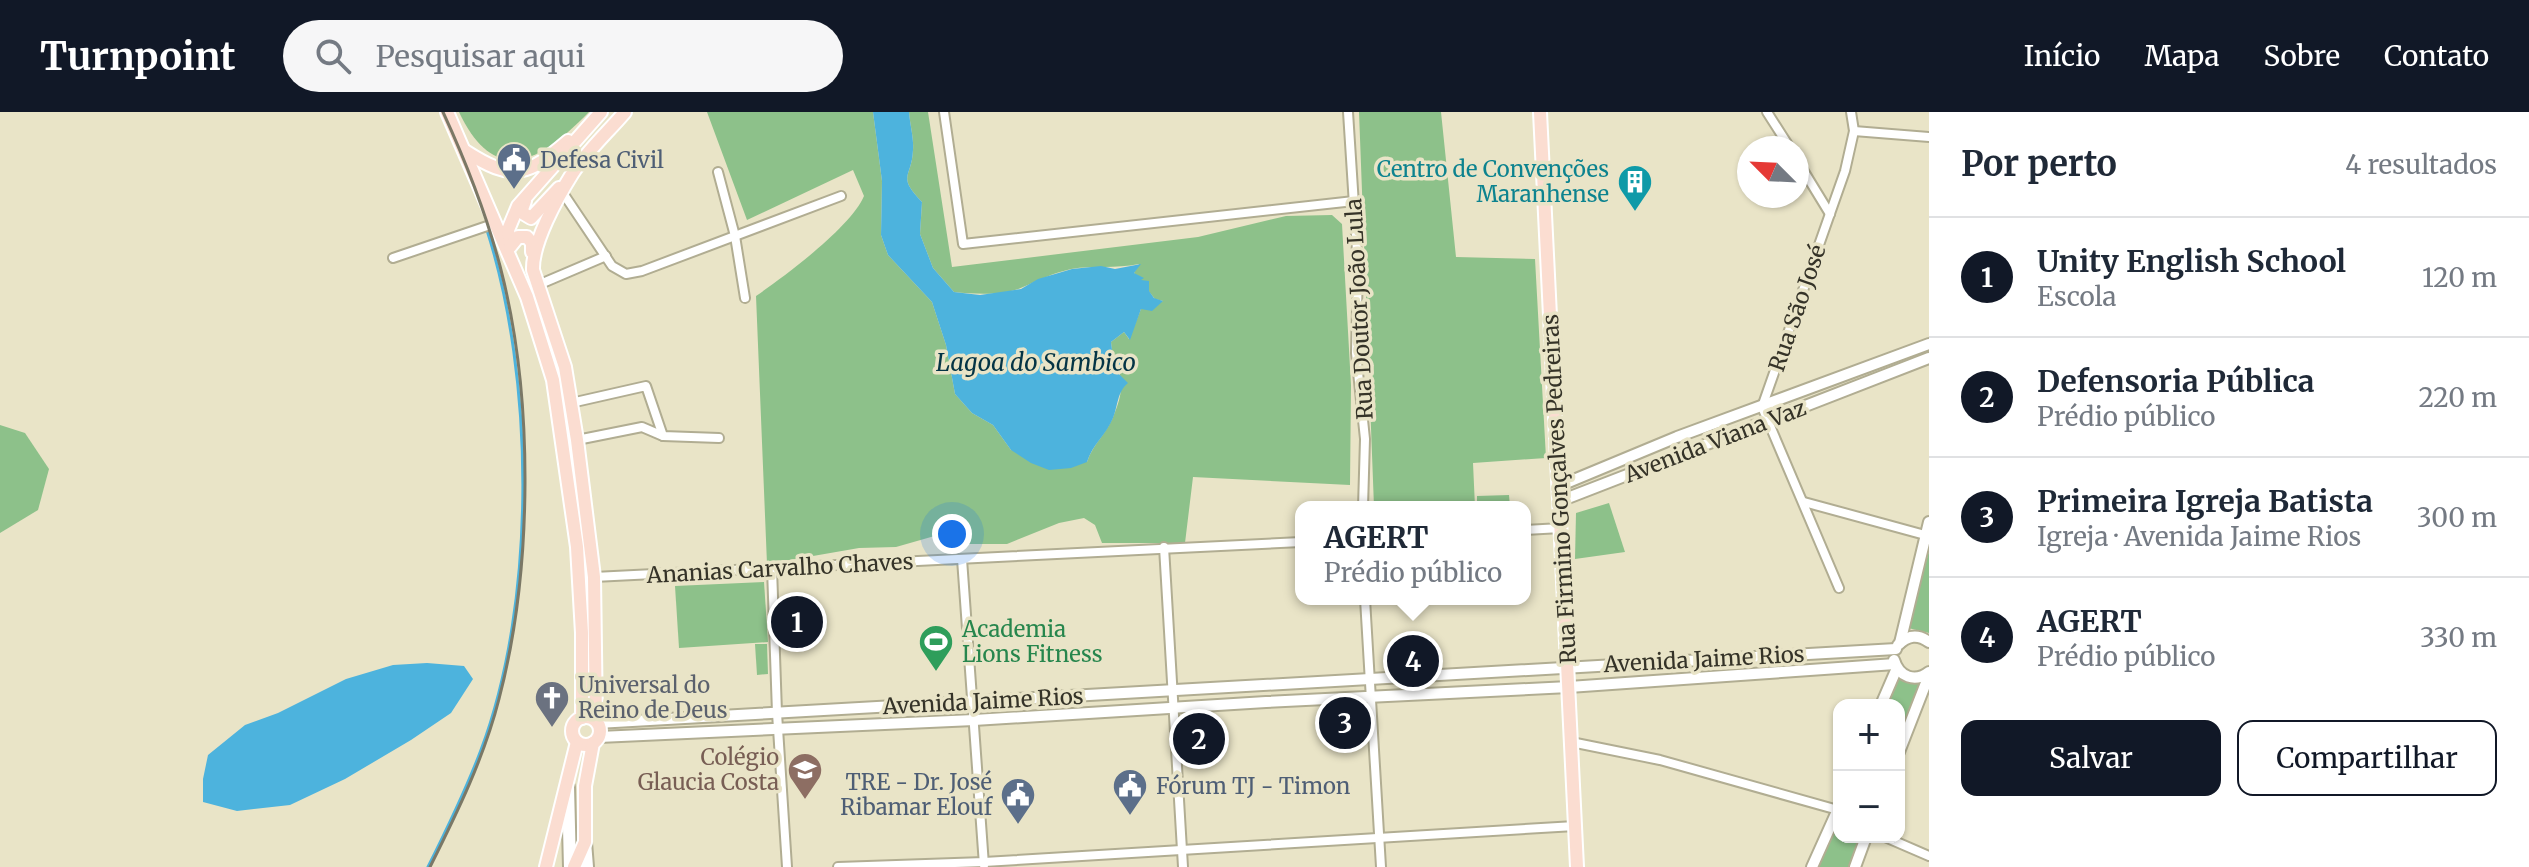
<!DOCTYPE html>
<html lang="pt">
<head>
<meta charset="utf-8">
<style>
	:root { --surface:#fff; --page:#f6f6f7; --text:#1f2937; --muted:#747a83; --line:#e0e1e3; --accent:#111827 }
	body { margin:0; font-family:Merriweather,serif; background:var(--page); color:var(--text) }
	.controls { position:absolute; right:24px; bottom:24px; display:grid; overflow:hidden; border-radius:16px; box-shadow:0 2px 6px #0004 }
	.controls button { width:72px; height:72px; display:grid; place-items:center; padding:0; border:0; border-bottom:2px solid var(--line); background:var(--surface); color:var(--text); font:40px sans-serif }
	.compass { position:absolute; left:1737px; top:24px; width:72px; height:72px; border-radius:50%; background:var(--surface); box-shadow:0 2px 6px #0004; rotate:294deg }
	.you { position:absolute; left:952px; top:422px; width:28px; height:28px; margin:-20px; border:6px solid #fff; border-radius:50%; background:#1a73e8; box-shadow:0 0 0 12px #1a73e833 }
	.badge { display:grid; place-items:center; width:52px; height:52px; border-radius:50%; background:var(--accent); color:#fff; font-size:26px; font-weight:700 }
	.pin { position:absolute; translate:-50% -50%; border:4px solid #fff; box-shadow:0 2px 8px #0006 }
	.popup { position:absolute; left:1295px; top:389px; width:236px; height:104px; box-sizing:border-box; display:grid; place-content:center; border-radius:16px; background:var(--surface); filter:drop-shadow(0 2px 6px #0005); font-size:26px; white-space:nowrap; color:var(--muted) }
	.popup b { font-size:30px; color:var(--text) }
	.popup::after { content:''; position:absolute; left:50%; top:100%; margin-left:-16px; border:16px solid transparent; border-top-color:var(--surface) }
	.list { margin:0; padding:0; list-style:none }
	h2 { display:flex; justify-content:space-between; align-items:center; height:104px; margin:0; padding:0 32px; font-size:34px }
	h2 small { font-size:26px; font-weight:400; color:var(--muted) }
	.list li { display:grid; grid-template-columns:52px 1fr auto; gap:24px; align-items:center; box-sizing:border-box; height:120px; padding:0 32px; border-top:2px solid var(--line) }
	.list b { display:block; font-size:30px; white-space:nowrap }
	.list p { margin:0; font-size:26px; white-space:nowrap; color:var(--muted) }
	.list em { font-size:26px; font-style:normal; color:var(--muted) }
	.actions { display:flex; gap:16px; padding:24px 32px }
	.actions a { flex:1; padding:18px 0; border:2px solid var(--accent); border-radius:16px; text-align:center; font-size:28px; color:var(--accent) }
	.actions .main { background:var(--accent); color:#fff }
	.icon { flex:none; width:44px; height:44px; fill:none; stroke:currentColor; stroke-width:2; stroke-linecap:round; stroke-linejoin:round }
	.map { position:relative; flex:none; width:1929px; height:755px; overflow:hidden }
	header { display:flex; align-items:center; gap:48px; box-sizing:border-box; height:112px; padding:0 40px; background:var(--accent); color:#fff }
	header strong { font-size:38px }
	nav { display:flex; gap:44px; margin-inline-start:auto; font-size:28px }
	.search { width:560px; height:72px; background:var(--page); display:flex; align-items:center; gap:20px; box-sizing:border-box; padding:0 28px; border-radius:44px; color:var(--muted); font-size:30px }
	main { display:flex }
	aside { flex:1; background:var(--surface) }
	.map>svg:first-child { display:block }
	.green { fill:#8dc18a }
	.water { fill:#4db3dd }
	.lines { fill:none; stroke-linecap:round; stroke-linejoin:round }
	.stream { stroke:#4db3dd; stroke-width:3 }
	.minor-casing { stroke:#b1ad92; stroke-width:12 }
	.tertiary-casing { stroke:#b1ad92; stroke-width:14 }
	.secondary-casing { stroke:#b1ad92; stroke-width:16 }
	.primary-casing { stroke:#fff; stroke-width:16 }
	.minor { stroke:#fff; stroke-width:8 }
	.tertiary { stroke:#fff; stroke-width:10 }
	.secondary { stroke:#fff; stroke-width:12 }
	.primary { stroke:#fbddd1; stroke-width:12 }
	.rail { stroke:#7b7866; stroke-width:3 }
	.labels { text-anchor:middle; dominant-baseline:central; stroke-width:7; stroke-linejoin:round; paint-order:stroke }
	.service-label { font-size:22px; fill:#4e5e75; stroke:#e9e4c7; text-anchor:start }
	.culture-label { font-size:22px; fill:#0d838f; stroke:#e9e4c7; text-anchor:end }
	.street-label { font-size:22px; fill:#353328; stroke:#e9e4c7 }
	.leisure-label { font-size:22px; fill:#27864d; stroke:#e9e4c7; text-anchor:start }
	.worship-label { font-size:22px; fill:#5b616d; stroke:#e9e4c7; text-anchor:start }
	.education-label { font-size:22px; fill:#785e54; stroke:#e9e4c7; text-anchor:end }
	.water-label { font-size:24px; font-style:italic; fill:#043445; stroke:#e9e4c7 }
</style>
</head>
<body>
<header>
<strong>Turnpoint</strong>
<div class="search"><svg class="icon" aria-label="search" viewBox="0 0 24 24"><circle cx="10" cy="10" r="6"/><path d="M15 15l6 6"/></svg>Pesquisar aqui</div>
<nav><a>Início</a><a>Mapa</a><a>Sobre</a><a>Contato</a></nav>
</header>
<main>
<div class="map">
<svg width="1929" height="755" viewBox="0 0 1929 755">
	<rect width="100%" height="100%" fill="#e9e4c7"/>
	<g class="green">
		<path d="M459 0H589C542 48 496 78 459 0Z"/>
		<path d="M707 0H873L882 69 881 123 888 143 932 190 946 233 955 282 972 301 993 313 1011 338 1087 350C1093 331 1109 320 1115 300 1118 293 1121 283 1121 275 1121 265 1118 261 1122 251L1113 247 1111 230 1124 220 1129 227 1141 197 1163 189 1155 187 1134 161 1139 152C1115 157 1094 153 1071 157 1053 161 1039 168 1023 175 1003 184 976 182 954 180L933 156 920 122 922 90C896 63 912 66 913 38 914 26 910 13 909 0H928L952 155 1198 125 1286 104 1332 103 1342 112 1351 273 1350 373 1193 365 1185 431H1102L1095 413 1084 406 1059 411 1007 432H959L938 423 896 435 859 436 767 452 756 184C785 164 851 115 864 84L853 58 747 108Z"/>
		<polygon points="1359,0 1441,0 1456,145 1535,147 1546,346 1473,351 1475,395 1374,395"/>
		<polygon points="0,313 25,321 49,357 38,398 0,421"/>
		<polygon points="1509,383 1510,395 1477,395 1477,384"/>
		<polygon points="1609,391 1625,440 1575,447 1576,401"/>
		<polygon points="1929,439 1929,521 1908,516"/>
		<polygon points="764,470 768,530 679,536 675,474"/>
		<polygon points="755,532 767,532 768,562 757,563"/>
		<polygon points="1896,562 1920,572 1899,622 1899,593 1886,593"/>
		<polygon points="1839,709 1839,725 1860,725 1849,755 1817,755"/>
	</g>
	<g class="water">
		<path d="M873 0H909C910 13 914 26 913 38 912 66 896 63 922 90L920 122 933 156 954 180 980 183 1021 177 1038 167 1072 157 1101 154 1115 157 1141 152 1134 161 1144 166 1141 168 1149 169V179L1154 186 1163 189 1152 199 1141 197 1130 228 1124 220 1111 230 1113 246 1122 250 1118 261 1128 271C1117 280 1118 294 1113 306 1106 323 1092 333 1087 350L1071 356 1049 358 1031 351 1011 338 993 313 972 301 955 282 946 233 932 190 888 143 881 123 882 69Z"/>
		<polygon points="427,551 464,554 473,567 451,601 411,628 345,667 290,693 237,699 203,690 203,667 208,643 245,613 278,601 346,567 393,553"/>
	</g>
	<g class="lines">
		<path class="stream" d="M428 755C447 717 466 678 481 638 537 489 535 265 486 115"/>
		<defs>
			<g id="minor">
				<polyline points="944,0 963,132 1354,89"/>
				<polyline points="1348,0 1358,155 1356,241 1365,327 1363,395"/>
				<polyline points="1767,0 1790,36"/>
				<polyline points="1854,19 1929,25"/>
				<polyline points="1797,48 1830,102"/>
				<polyline points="718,60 735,124 745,186"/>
				<polyline points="563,81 612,154 626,162 642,159 841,84"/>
				<polyline points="393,146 496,111"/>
				<polyline points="538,173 606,144"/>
				<polyline points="571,291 646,274 663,324"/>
				<polyline points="577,328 642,315 663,324 719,326"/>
				<polyline points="1804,390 1925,423"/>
				<polyline points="1525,418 1561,416"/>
				<polyline points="1164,435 1183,755"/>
				<polyline points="962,447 984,753"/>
				<polyline points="772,456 777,601 787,755"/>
				<polyline points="594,465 1301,430"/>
				<polyline points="1839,476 1762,295 1845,59 1854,19 1851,0"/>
				<polyline points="1365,487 1381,755"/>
				<polyline points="1571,630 1660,648 1838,698"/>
				<polyline points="1885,725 1929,744"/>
				<polyline points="838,755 984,750 1575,714"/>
			</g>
			<g id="tertiary">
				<polyline points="1559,374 1677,325 1929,232"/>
				<polyline points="1560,389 1929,246"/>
				<polyline points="1900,531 1929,410"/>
				<path d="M1898 533C1908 523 1918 522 1929 530"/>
				<path d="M1894 548C1899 565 1915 571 1929 560"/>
				<polyline points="1881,593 1897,556"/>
				<polyline points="597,611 1896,537"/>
				<polyline points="599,625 974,608 1266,590 1569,575 1895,552"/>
				<polyline points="1899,640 1929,563"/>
				<polyline points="1812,755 1839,695"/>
				<polyline points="1855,755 1866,725"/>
			</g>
			<g id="secondary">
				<polyline points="568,675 570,755"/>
				<polyline points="585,730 587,755"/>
			</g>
			<g id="primary">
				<polyline points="447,0 527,185 553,268 577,435 582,521 582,606"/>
				<polyline points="1540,0 1577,755"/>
				<path d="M465 39C513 70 527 64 568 29"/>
				<polyline points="525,89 521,100 531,106 559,76"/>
				<polyline points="510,133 508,118 518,94 601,0"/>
				<polyline points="510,135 518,125 527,125 532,131 532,140"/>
				<circle cx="586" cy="619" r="14"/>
				<path d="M596 609 594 465 577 328 565 255 533 158C532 131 557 86 572 62 586 40 608 20 625 0"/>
				<polyline points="546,755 577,630"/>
				<polyline points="574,755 585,730 585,674 593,631"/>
			</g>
		</defs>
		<use href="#minor" class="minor-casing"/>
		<use href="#tertiary" class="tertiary-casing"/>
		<use href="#secondary" class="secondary-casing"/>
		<use href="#primary" class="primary-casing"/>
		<use href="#minor" class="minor"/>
		<use href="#tertiary" class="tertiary"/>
		<use href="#secondary" class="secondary"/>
		<use href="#primary" class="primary"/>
		<path class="rail" d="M430 755C457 701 484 646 499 587 533 457 534 284 500 154 486 101 466 50 443 0"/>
	</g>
	<defs>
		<symbol id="civic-pin" viewBox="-11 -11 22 30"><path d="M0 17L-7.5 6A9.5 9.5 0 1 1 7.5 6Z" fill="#5c6f8a" stroke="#e9e4c7"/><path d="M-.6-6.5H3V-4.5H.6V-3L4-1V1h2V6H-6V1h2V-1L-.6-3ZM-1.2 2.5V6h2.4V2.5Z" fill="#fff"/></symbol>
		<symbol id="building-pin" viewBox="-11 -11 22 30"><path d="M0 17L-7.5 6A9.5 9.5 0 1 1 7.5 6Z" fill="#0f9aa8" stroke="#e9e4c7"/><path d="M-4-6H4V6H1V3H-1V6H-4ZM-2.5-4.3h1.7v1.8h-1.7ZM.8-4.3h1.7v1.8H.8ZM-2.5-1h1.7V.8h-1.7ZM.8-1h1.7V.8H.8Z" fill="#fff"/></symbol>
		<symbol id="stadium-pin" viewBox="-11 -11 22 30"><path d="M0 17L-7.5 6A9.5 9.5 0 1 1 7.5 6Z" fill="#2e9e5b" stroke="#e9e4c7"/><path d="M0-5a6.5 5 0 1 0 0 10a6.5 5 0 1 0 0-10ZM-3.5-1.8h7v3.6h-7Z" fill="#fff"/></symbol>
		<symbol id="church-pin" viewBox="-11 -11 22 30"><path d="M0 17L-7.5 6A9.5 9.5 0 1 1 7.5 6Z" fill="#6b7280" stroke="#e9e4c7"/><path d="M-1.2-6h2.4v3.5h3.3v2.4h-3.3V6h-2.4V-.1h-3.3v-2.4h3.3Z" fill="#fff"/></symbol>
		<symbol id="school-pin" viewBox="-11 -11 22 30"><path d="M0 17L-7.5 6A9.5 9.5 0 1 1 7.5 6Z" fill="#8d6e63" stroke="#e9e4c7"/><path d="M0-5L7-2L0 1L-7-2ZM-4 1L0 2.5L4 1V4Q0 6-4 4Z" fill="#fff"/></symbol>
	</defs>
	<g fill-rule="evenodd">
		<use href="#civic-pin" x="494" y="28" width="40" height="54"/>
		<use href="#building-pin" x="1615" y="50" width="40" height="54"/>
		<use href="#stadium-pin" x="916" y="510" width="40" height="54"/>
		<use href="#church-pin" x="532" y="566" width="40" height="54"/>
		<use href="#school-pin" x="785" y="638" width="40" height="54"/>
		<use href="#civic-pin" x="1110" y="654" width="40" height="54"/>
		<use href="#civic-pin" x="998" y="663" width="40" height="54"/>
	</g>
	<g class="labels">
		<g class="service-label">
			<text x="540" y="48">Defesa Civil</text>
			<text x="992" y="670" text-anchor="end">TRE - Dr. José<tspan x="992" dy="25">Ribamar Elouf</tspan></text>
			<text x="1156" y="674">Fórum TJ - Timon</text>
		</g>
		<g class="culture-label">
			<text x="1609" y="57">Centro de Convenções<tspan x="1609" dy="25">Maranhense</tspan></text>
		</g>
		<g class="street-label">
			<text transform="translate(1797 196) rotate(-71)">Rua São José</text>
			<text transform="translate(1359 197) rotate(-93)">Rua Doutor João Lula</text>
			<text transform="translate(1715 329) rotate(-21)">Avenida Viana Vaz</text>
			<text transform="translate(1559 377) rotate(-93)">Rua Firmino Gonçalves Pedreiras</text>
			<text transform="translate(780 456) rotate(-3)">Ananias Carvalho Chaves</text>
			<text transform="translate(1704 547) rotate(-3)">Avenida Jaime Rios</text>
			<text transform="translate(983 589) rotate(-3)">Avenida Jaime Rios</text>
		</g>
		<g class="leisure-label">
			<text x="962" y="517">Academia<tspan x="962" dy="25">Lions Fitness</tspan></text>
		</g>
		<g class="worship-label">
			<text x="578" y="573">Universal do<tspan x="578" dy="25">Reino de Deus</tspan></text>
		</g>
		<g class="education-label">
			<text x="779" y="645">Colégio<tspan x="779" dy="25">Glaucia Costa</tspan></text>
		</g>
		<g class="water-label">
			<text x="1036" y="250">Lagoa do Sambico</text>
		</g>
	</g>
</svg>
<div class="controls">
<button>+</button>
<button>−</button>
</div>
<svg class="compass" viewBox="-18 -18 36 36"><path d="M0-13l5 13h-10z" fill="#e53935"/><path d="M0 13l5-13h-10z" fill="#747a83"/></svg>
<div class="you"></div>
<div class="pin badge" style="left:797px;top:510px">1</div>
<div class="pin badge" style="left:1199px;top:627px">2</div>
<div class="pin badge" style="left:1345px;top:611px">3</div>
<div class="pin badge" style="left:1413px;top:549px">4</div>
<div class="popup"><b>AGERT</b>Prédio público</div>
</div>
<aside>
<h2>Por perto<small>4 resultados</small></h2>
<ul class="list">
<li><span class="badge">1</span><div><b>Unity English School</b><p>Escola</p></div><em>120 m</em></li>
<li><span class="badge">2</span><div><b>Defensoria Pública</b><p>Prédio público</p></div><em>220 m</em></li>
<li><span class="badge">3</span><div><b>Primeira Igreja Batista</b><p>Igreja · Avenida Jaime Rios</p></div><em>300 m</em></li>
<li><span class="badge">4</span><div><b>AGERT</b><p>Prédio público</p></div><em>330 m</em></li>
</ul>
<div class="actions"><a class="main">Salvar</a><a>Compartilhar</a></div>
</aside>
</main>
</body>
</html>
